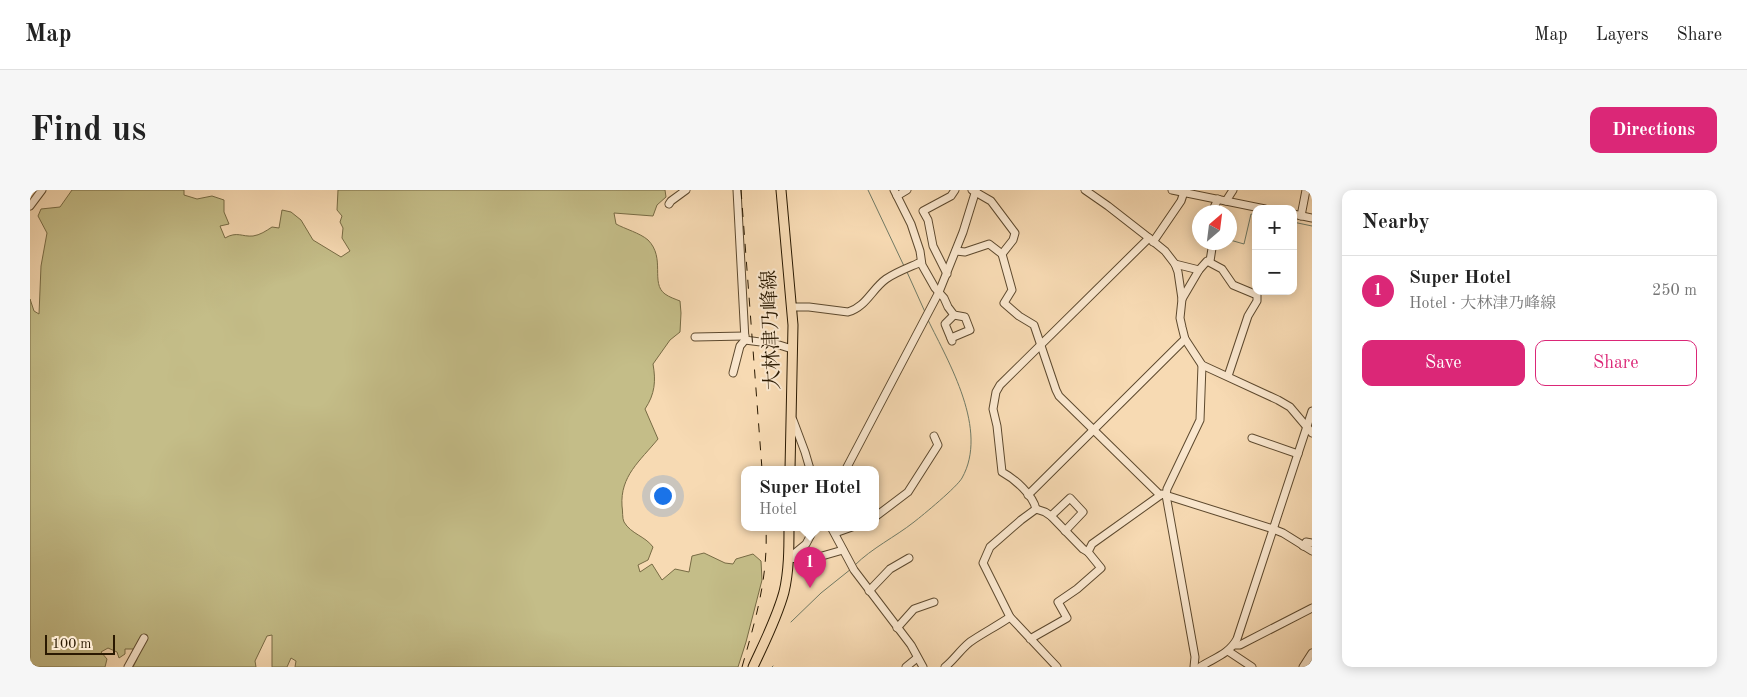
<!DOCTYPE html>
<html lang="en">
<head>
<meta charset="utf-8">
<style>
	:root { --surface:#fff; --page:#f6f6f6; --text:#222; --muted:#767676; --line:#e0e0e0; --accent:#db2777 }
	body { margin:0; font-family:"Old Standard TT","Noto Serif JP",serif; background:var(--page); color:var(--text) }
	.controls { position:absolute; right:15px; top:15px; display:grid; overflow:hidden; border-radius:10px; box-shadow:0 2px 12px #0003 }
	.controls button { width:45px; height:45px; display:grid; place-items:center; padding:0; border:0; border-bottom:1px solid var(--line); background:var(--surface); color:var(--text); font:25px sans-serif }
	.compass { position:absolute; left:1162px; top:15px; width:45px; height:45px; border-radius:50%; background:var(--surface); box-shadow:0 2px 12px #0003; rotate:28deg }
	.scale { position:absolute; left:15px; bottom:12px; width:70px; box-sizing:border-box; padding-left:5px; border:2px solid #2a1901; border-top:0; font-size:14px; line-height:18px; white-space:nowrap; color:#2a1901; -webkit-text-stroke:4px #fae7ce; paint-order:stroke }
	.you { position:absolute; left:632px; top:305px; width:18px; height:18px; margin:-12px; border:4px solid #fff; border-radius:50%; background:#1a73e8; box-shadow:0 0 0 8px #1a73e833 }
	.badge { display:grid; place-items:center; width:32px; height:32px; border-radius:50%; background:var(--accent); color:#fff; font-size:16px; font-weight:700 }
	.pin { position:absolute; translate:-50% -41px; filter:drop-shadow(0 1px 2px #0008) }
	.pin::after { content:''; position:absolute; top:26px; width:18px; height:15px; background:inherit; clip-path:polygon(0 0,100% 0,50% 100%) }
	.popup { position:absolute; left:711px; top:276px; width:138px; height:65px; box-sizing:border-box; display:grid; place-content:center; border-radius:10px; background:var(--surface); filter:drop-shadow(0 1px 4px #0005); font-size:16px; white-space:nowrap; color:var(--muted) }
	.popup b { font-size:19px; color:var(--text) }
	.popup::after { content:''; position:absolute; left:50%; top:100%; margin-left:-10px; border:10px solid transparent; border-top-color:var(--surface) }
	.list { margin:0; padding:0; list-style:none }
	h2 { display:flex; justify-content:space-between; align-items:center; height:65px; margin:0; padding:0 20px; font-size:21px }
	h2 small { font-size:16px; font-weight:400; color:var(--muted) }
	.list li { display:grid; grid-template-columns:32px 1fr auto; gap:15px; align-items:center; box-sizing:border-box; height:70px; padding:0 20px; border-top:1px solid var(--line) }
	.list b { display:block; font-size:19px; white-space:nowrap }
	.list p { margin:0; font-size:16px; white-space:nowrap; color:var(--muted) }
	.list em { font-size:16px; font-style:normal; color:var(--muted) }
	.actions { display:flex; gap:10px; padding:15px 20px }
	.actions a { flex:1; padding:11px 0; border:1px solid var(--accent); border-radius:10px; text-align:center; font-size:18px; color:var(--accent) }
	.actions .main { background:var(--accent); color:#fff }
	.map { position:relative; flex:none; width:1282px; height:477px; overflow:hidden; border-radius:10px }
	header { display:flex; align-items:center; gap:30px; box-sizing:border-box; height:70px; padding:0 25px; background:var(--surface); border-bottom:1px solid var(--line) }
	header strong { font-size:24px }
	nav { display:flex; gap:28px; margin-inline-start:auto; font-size:18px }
	.intro { display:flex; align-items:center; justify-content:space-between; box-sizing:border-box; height:120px; padding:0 30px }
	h1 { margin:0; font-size:35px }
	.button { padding:12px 22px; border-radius:10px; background:var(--accent); color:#fff; font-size:18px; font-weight:700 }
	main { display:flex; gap:30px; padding:0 30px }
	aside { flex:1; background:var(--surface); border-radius:10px; box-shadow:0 2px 12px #0003 }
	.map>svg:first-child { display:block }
	.green { fill:#c4bd88; stroke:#776b44 }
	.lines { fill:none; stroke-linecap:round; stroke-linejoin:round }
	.stream { stroke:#707a65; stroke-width:1 }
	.minor-casing { stroke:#5d492e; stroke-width:9 }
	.major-casing { stroke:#2a1901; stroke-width:11 }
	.minor { stroke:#fae7ce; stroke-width:7 }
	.major { stroke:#f7dab3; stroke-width:9 }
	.rail { stroke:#2a1901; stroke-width:1; stroke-dasharray:9 9; stroke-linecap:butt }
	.labels { text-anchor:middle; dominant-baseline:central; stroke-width:4; stroke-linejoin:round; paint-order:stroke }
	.street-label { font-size:20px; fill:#2a1901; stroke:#fae7ce }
</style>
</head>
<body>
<header>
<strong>Map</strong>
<nav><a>Map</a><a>Layers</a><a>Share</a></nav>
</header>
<div class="intro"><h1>Find us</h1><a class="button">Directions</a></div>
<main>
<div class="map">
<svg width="1282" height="477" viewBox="0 0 1282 477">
	<rect width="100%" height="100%" fill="#f7dab3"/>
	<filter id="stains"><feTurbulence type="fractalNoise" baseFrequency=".004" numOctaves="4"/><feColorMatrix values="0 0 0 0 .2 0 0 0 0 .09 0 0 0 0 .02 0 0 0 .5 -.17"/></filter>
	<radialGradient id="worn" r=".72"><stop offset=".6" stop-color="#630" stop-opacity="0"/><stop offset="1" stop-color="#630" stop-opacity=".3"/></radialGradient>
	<path class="green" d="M42 0H154V5L167 9 182 6 194 10V22L199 34 190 36 195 48C207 41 212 47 223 46 230 45 236 41 242 37L249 38 252 20 261 22 271 30 283 50 311 67 320 61 312 48 313 38 310 32 312 26 307 20 308 0H635L636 7 627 15 623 26 584 23 586 34C595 39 610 43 618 50 636 68 620 93 635 104 639 107 645 109 650 111L651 123 650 142 640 150 623 174C626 191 625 204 615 219L628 249C610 271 590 286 592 316 593 321 592 328 594 332 601 344 615 346 623 357L618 370 608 375 610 382 622 374 632 390 645 379 659 382 662 366 674 363 695 373 703 374 706 369 723 364 731 371 732 390 716 452 708 477H265L266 471 261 468 257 477H242V445L237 446 225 471 226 477H103L107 469 103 459H95V464L89 468 87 462 78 458 71 462 77 469 75 477H7L0 472V109L4 121 9 124 11 76 17 43 8 26 11 19 30 17Z"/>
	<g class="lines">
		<g class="stream">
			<polyline points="838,0 874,76"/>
			<polyline points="1263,32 1282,36"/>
			<polyline points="1200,50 1214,54 1221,24 1226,25"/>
			<polyline points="877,82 895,122"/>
			<path d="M825 375C842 358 865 347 884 332 893 325 927 297 932 288 959 240 919 173 898 130"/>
			<polyline points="761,432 791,403 821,379"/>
			<polyline points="742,477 743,476"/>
		</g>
		<defs>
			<g id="minor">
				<polyline points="707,0 715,150 746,154 762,159"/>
				<polyline points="864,0 881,34 890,61 892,75 905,98 914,108 918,117 924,125 935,127 940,140 921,148"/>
				<polyline points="942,0 961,11 985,43 983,50 972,64 982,100 974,113 989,126 1004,135 1026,200 1029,206 1130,305"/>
				<polyline points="1055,0 1078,16 1119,48 1135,61 1145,74 1148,82 1152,109 1150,128 1152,137 1155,149 1172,175 1248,210 1260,217 1282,243"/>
				<polyline points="1142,0 1235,19"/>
				<polyline points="867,6 877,0"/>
				<polyline points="1196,11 1203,0"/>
				<polyline points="639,14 641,11 656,0"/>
				<polyline points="0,16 12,0"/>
				<polyline points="1182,22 1188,9"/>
				<polyline points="1263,24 1282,28"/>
				<polyline points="1271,26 1276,0"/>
				<polyline points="1123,52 1151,11 1154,2"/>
				<polyline points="926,61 935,62 959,54 972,64"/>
				<polyline points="1180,71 1183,52"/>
				<polyline points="1145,74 1169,80"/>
				<polyline points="917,84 903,56 898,30 893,21 921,6 925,0"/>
				<polyline points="1152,109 1169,80 1177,71 1192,79 1203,95 1227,105 1227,111 1218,126 1198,186"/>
				<path d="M761 117H779L818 122C836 117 842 99 856 89 866 82 880 77 891 72"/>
				<polyline points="665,147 715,146"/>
				<polyline points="922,151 915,134 924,125"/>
				<polyline points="703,183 710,156 715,150"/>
				<polyline points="763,230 775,262 780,279"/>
				<polyline points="1222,248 1268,264"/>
				<polyline points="816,279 909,102 933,42 946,0"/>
				<polyline points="998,305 1155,149"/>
				<path d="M1006 319C1003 305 985 289 972 282L967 236 963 219 966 202 970 195 1119 48"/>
				<polyline points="1021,326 1040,308 1053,322 1035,341"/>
				<polyline points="845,327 878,302 908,255 904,246"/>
				<polyline points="801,337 824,380 881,455 893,477"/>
				<polyline points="805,343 822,337"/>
				<polyline points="1273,356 1276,352 1282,353"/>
				<polyline points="1058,362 1062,354 1132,304 1243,339 1253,343 1282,361"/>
				<polyline points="759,368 778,370 813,360"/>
				<polyline points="759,368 776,354 785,337"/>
				<polyline points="839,401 860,379 879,368"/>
				<polyline points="867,438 884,419 904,412"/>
				<polyline points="1000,449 1037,428 1028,412 1047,399 1071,378 1058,362 1053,359 1021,326 1015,322 1006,319 991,330 960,357 953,373 980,427 1027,477"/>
				<polyline points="1204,455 1210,455 1282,418"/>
				<polyline points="1198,461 1222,477"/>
				<polyline points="98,477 114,448"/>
				<polyline points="876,477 887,468"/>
				<path d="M915 477C924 470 930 460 940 452 953 443 967 436 980 427"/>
				<polyline points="1164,477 1165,467 1136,305 1137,299 1170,230 1172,175"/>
				<path d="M1170 477C1184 468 1199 464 1207 449L1282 221"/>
				<polyline points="1273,477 1282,463"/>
			</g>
			<g id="major">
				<polyline points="751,0 763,135 760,279"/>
				<path d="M723 477C734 453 747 428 754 402 759 381 759 358 759 337"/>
			</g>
		</defs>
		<use href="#minor" class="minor-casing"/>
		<use href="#major" class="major-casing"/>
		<use href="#minor" class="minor"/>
		<use href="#major" class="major"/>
		<g class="rail">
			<polyline points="711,0 732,279"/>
			<path d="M712 477C726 428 738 389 736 337"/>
		</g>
	</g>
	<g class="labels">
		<g class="street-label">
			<text transform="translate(742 140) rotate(-92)">大林津乃峰線</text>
		</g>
	</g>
	<rect width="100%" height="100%" filter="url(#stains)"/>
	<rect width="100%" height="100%" fill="url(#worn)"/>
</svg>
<div class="controls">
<button>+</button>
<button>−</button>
</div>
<svg class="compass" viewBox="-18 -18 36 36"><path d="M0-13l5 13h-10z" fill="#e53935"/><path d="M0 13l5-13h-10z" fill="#767676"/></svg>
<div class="scale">100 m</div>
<div class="you"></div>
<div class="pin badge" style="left:780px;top:398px">1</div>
<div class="popup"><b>Super Hotel</b>Hotel</div>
</div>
<aside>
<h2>Nearby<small></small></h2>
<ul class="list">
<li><span class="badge">1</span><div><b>Super Hotel</b><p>Hotel · 大林津乃峰線</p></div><em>250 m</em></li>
</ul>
<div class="actions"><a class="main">Save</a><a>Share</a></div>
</aside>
</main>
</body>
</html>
